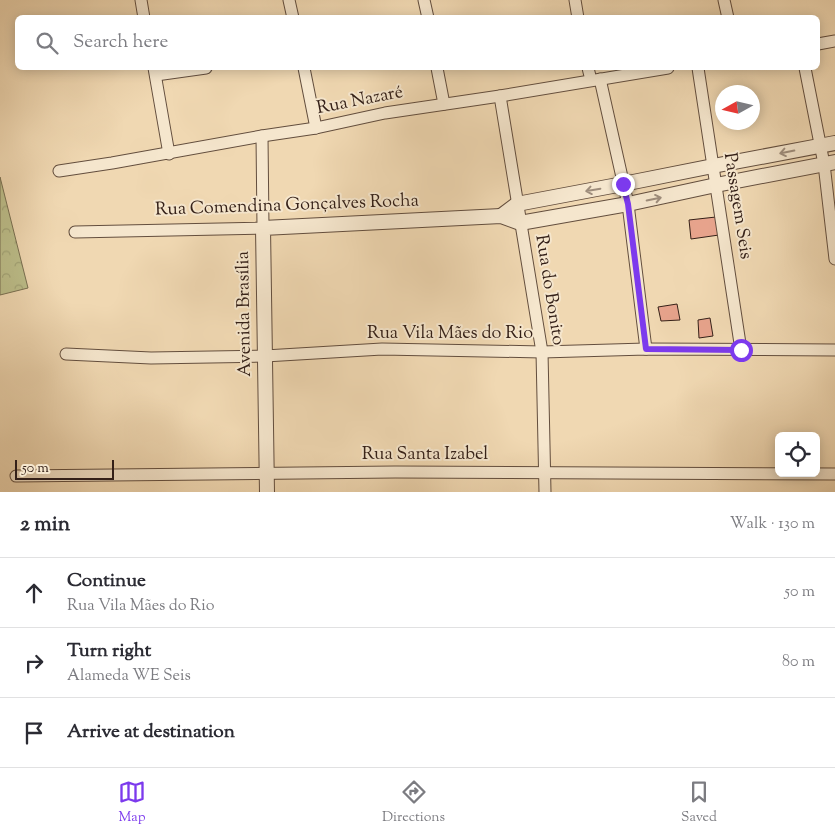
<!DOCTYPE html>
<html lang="en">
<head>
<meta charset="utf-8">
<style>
	:root { --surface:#fff; --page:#f2f2f3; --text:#2b2b33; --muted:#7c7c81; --line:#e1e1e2; --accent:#7c3aed }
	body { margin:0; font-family:"Sorts Mill Goudy",serif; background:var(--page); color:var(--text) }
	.controls { position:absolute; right:15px; bottom:15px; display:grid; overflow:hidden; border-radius:8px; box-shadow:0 2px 12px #0003 }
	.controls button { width:45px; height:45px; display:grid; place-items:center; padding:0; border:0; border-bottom:1px solid var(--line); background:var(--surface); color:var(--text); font:25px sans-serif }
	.compass { position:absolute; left:715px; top:85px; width:45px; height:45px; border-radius:50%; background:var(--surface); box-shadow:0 2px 12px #0003; rotate:262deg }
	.scale { position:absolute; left:15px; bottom:12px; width:99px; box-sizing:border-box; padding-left:5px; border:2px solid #342018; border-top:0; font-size:14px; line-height:18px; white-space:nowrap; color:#342018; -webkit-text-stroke:4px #f5e6cd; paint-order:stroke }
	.stop { position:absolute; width:15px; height:15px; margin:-11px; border:4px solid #7c3aed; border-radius:50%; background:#fff }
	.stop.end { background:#7c3aed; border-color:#fff; box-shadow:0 1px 5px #0008 }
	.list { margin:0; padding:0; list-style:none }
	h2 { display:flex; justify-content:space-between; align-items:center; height:65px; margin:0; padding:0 20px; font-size:21px }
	h2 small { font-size:16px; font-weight:400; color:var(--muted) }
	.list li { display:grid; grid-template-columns:32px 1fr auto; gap:15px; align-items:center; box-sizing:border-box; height:70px; padding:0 20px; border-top:1px solid var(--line) }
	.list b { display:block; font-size:19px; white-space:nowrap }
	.list p { margin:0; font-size:16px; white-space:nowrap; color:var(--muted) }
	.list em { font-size:16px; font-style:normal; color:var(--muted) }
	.icon { flex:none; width:28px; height:28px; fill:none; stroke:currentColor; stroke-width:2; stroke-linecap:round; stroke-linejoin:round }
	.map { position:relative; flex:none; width:835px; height:492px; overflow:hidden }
	.search { position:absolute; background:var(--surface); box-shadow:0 2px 12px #0003; left:15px; right:15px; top:15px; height:55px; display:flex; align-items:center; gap:12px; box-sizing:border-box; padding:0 18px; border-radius:8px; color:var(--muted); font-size:19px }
	.sheet { height:275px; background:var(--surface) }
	nav { display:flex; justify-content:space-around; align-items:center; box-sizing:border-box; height:70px; border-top:1px solid var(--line); background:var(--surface); font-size:14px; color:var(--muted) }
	nav a { display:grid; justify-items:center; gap:2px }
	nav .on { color:var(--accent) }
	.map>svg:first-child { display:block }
	.forest { fill:url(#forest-crowns); stroke:#786f51 }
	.building { fill:#e8a48d; stroke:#342018 }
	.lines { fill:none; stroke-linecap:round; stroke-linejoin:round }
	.minor-casing { stroke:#634e3e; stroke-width:13 }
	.tertiary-casing { stroke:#634e3e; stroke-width:16 }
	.minor { stroke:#f5e6cd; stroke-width:11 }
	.tertiary { stroke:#f5e6cd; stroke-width:14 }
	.oneway { stroke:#9e8d7c }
	.route { stroke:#7c3aed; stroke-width:6 }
	.labels { text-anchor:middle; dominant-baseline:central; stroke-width:4; stroke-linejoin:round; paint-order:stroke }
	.street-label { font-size:18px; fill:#342018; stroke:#f5e6cd }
</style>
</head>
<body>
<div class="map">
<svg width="835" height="492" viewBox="0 0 835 492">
	<defs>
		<pattern id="forest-crowns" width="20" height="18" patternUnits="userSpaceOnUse" patternTransform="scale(1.25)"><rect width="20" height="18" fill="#bcbe8a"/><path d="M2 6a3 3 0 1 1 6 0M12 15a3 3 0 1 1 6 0" fill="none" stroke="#a2a376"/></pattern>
	</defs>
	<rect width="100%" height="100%" fill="#f0d8b2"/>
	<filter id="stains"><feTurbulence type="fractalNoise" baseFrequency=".004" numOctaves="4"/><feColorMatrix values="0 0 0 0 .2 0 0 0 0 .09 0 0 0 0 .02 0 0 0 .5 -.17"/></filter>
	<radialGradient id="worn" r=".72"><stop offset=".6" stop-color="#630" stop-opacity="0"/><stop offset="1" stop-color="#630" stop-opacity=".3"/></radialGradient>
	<polygon class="forest" points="0,177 28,288 0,295"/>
	<g class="building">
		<polygon points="716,217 719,235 691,239 689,220"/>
		<polygon points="677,304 680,320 661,321 658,307"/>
		<polygon points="710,318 713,336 699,338 698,320"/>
	</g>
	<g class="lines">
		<defs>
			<g id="minor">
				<polyline points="141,0 144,18"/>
				<polyline points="289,0 293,18"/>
				<polyline points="424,0 428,18"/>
				<polyline points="575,0 578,18"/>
				<polyline points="724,0 728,18"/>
				<polyline points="818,44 835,41"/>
				<polyline points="154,68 169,154"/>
				<polyline points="304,68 316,128"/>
				<polyline points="437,68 444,104"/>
				<polyline points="588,68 591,80"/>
				<polyline points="698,68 741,350"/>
				<polyline points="805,68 824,164 835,259"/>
				<polyline points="156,75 206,68"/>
				<polyline points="600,79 628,204 646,349"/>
				<polyline points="500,96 542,352 545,492"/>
				<polyline points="59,171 112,163 262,136 316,128 385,113 500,96 668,68"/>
				<polyline points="75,232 263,228 262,136"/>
				<polyline points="66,354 151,358 265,356 382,349 542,352 646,349 835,350"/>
				<polyline points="16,476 395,472 835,474"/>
			</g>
			<g id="tertiary">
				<polyline points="501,216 517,204 623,184 713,166 835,143"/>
				<polyline points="267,492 263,228 501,216 520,223 628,204 716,185 835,162"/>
			</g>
		</defs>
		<use href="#minor" class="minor-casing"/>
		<use href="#tertiary" class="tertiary-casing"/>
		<use href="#minor" class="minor"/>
		<use href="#tertiary" class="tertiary"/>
	</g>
	<defs><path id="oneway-shaft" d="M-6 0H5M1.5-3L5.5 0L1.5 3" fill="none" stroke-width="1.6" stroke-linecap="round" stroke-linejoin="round" transform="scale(1.25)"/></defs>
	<g class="oneway">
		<use href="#oneway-shaft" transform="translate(787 152) rotate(169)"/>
		<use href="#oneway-shaft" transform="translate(593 190) rotate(170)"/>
		<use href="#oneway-shaft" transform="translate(654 199) rotate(-12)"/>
	</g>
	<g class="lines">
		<polyline class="route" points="623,184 628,204 646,349 741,350"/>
	</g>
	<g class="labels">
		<g class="street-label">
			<text transform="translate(360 101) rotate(-11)">Rua Nazaré</text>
			<text transform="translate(287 206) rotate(-2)">Rua Comendina Gonçalves Rocha</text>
			<text transform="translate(737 206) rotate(81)">Passagem Seis</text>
			<text transform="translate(549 290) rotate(81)">Rua do Bonito</text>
			<text transform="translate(245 314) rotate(-91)">Avenida Brasília</text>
			<text x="450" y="334">Rua Vila Mães do Rio</text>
			<text x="425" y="455">Rua Santa Izabel</text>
		</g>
	</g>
	<rect width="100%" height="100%" filter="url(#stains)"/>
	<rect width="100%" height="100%" fill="url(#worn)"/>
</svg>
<div class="controls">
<button><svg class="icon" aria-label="locate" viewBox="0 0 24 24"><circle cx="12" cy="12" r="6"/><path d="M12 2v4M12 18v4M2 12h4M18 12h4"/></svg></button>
</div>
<svg class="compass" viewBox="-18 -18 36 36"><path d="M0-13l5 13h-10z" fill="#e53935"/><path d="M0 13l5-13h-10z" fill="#7c7c81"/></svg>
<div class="scale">50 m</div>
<div class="stop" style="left:741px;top:350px"></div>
<div class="stop end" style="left:623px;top:184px"></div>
<div class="search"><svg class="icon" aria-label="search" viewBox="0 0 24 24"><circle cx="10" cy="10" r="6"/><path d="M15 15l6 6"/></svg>Search here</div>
</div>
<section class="sheet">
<h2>2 min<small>Walk · 130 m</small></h2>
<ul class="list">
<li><svg class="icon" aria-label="ahead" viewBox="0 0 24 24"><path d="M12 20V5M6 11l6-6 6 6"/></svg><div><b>Continue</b><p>Rua Vila Mães do Rio</p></div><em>50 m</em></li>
<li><svg class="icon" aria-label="right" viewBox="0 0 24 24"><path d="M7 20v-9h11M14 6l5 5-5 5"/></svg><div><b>Turn right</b><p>Alameda WE Seis</p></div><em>80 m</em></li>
<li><svg class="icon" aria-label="arrive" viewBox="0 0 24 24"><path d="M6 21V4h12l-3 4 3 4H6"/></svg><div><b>Arrive at destination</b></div></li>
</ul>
</section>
<nav>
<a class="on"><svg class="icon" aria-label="map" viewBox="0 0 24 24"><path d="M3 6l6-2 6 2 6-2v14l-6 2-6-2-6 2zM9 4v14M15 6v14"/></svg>Map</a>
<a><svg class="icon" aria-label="directions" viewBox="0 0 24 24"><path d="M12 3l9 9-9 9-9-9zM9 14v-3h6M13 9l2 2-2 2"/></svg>Directions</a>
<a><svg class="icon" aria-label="saved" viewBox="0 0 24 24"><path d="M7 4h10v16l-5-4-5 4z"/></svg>Saved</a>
</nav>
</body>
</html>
